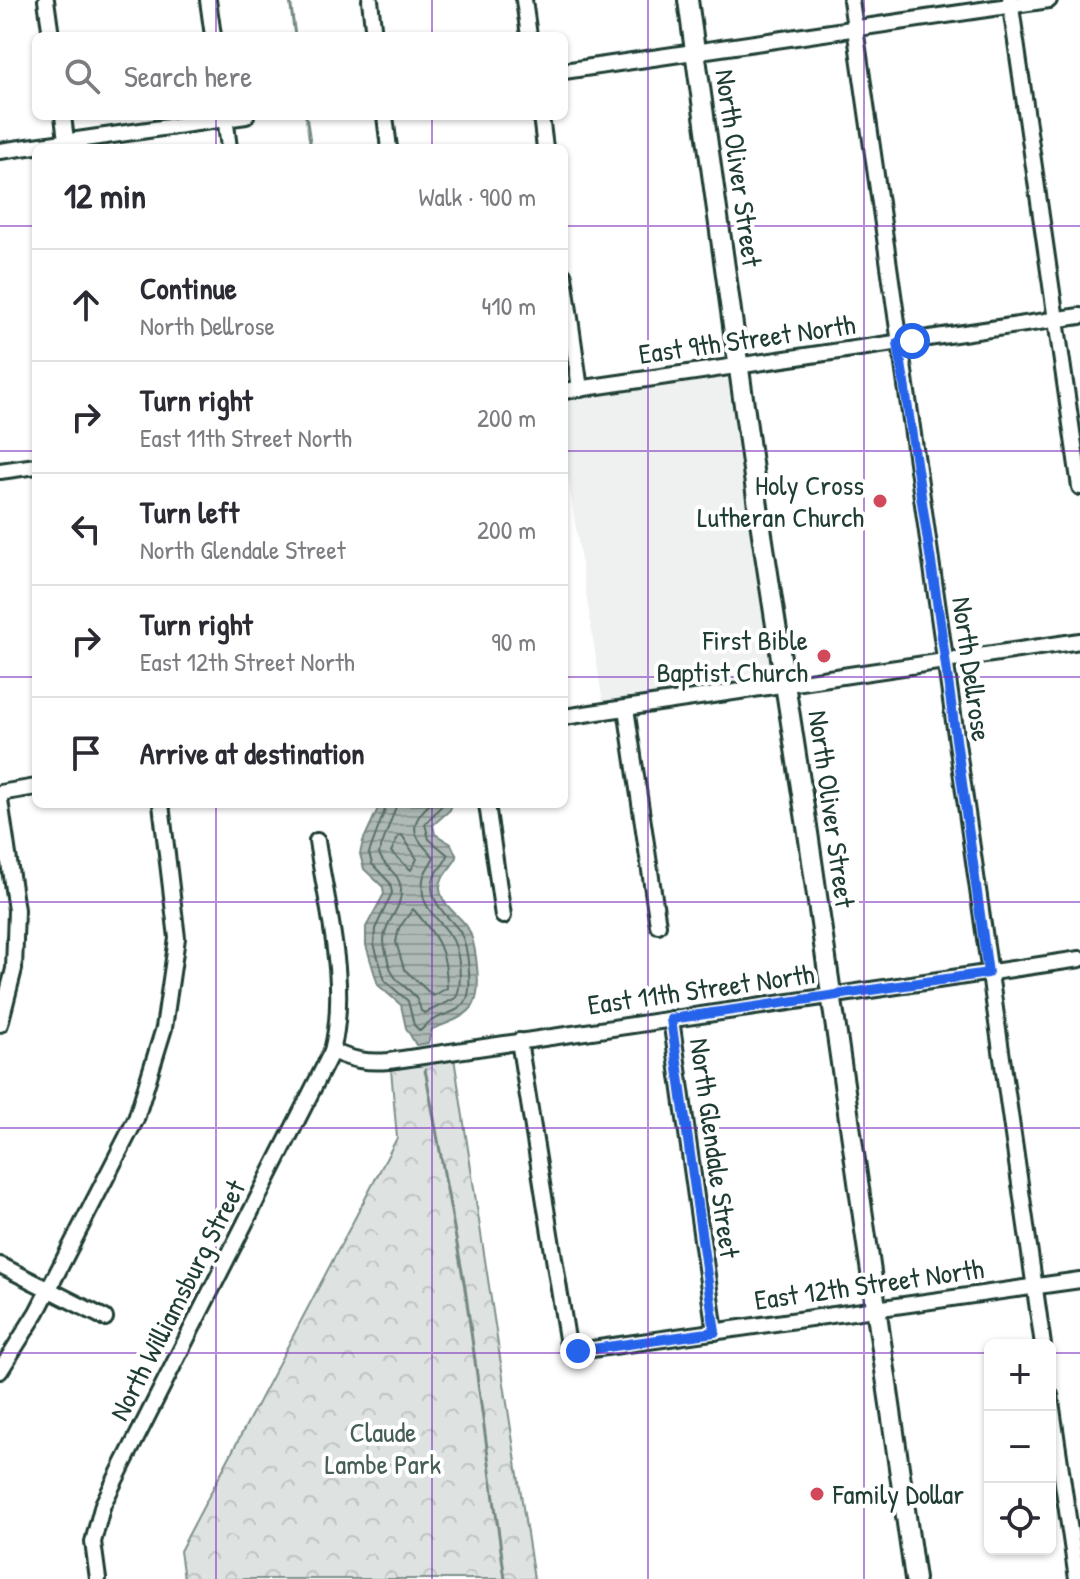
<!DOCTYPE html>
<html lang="en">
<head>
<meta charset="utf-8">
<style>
	:root { --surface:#fff; --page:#f2f2f3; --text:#2b2b33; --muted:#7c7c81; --line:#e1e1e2 }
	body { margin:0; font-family:"Patrick Hand",sans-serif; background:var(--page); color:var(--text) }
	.controls { position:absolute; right:24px; bottom:24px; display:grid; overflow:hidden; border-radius:12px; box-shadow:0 2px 6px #0004 }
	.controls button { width:72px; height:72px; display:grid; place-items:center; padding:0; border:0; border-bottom:2px solid var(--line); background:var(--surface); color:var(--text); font:40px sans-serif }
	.stop { position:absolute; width:24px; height:24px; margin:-18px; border:6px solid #2563eb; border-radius:50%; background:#fff }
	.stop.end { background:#2563eb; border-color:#fff; box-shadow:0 2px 8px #0008 }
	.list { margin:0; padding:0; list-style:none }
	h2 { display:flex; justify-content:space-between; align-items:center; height:104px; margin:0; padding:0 32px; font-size:34px }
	h2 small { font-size:26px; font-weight:400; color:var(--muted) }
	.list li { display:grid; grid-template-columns:52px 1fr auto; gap:24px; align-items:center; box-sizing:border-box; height:112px; padding:0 32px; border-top:2px solid var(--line) }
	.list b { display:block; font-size:30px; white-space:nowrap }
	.list p { margin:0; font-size:26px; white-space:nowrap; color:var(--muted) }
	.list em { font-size:26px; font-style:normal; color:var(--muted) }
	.icon { flex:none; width:44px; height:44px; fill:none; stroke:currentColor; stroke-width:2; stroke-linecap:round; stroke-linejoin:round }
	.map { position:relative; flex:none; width:1080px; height:1579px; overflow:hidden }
	.search { position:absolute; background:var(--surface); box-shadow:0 2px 6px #0004; left:32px; top:32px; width:536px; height:88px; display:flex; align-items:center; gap:20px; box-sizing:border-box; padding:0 28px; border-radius:12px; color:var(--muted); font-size:30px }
	.panel { position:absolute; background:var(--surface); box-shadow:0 2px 6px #0004; left:32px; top:144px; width:536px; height:664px; border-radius:12px }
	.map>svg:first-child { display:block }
	.built { fill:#eef1f0 }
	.forest { fill:url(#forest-crowns); stroke:#7e908b; stroke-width:2 }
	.water { fill:url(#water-rules); stroke:#758883; stroke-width:2 }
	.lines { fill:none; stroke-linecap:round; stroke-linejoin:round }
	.shore { stroke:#596f68; stroke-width:2 }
	.stream { stroke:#758883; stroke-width:3 }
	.minor-casing { stroke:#1f3d34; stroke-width:20 }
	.major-casing { stroke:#1f3d34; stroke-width:24 }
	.minor { stroke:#fff; stroke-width:14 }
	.major { stroke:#fff; stroke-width:18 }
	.route { stroke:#2563eb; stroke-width:10 }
	.grid { fill:none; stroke:#7b2cbf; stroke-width:2; stroke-opacity:0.55 }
	.poi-dot { fill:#d1495b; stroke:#fff; stroke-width:3 }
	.labels { text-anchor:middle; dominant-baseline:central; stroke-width:8; stroke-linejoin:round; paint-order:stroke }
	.street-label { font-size:28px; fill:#1f3d34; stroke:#fff }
	.poi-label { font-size:28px; fill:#1f3d34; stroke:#fff; text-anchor:end }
	.park-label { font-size:28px; fill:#455e57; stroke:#fff }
</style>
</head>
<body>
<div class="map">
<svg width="1080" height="1579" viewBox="0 0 1080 1579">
	<defs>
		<pattern id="forest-crowns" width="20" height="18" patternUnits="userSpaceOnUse" patternTransform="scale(2)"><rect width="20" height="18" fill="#dee3e2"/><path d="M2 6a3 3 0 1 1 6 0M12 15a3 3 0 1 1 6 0" fill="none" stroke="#bec4c2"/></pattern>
		<pattern id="water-rules" width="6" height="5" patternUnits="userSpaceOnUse" patternTransform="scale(2)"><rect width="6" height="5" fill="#afbab7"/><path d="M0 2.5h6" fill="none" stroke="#8e9896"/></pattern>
	</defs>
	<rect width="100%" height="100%" fill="#fff"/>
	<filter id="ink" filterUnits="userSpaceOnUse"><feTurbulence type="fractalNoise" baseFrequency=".0125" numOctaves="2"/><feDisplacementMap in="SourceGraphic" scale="16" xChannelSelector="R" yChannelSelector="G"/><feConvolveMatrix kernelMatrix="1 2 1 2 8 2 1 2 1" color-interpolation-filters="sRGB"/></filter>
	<g filter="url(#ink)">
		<polygon class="built" points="722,376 730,381 733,387 772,677 769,680 603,704 564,451 564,399"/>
		<polygon class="forest" points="454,1058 534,1579 184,1579 180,1551 397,1138 391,1069"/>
		<path class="water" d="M380 804H452L450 810 433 825 435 834 451 844 457 857C452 868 439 876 440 889 442 905 456 913 465 924 476 937 482 988 474 1004 468 1017 445 1024 432 1029L428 1043 416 1045 406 1028 401 1005 378 985 366 945V927L384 894 383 887 364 869 360 854 363 841Z"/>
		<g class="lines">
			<g class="shore">
				<path d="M387 804 369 853 372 864 390 883 392 893 375 929 374 944 385 981 408 1001 414 1025 420 1031C423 1029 425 1025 428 1023 439 1014 459 1014 466 1001 473 988 468 941 458 929 448 916 433 906 432 887 432 873 444 867 448 855L429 839 425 824 443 804"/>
				<path d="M397 804 379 853C383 868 400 872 401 889 403 912 379 924 385 948 387 957 389 970 395 977 407 992 416 990 421 1011L425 1013 456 998C463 983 460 949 450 935 437 916 419 908 423 880 424 871 431 864 434 857 415 838 405 826 430 804"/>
				<polygon points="402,835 417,859 411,870 391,852 398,837"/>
				<path d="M413 909C437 936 447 950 447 988L433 996 404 969 396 942 399 928Z"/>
			</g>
			<g class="stream">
				<polyline points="290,0 295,36"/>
				<polyline points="306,116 311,148"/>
				<polyline points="425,1069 465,1288 505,1579"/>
			</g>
			<defs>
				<g id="minor">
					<polyline points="46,0 51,36"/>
					<polyline points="208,0 213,36"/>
					<polyline points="370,0 374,36"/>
					<polyline points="524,0 529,36"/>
					<polyline points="851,0 1043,1345"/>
					<polyline points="1010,0 1080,487"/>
					<polyline points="564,71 1049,0"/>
					<polyline points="63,116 67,148"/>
					<polyline points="225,116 229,148"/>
					<polyline points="385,116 389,148"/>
					<polyline points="541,116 545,148"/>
					<polyline points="0,151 246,116"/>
					<polyline points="564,276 580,389"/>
					<polyline points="564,391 1080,316"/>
					<polyline points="0,471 36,466"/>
					<polyline points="626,708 658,925"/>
					<polyline points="564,717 1080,641"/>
					<polyline points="0,793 36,787"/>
					<polyline points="0,800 16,910 14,969 0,1024"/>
					<polyline points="487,804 503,916"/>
					<polyline points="671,1019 715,1332"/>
					<polyline points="519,1041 568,1345 578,1351 1080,1280"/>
					<path d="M332 1051C352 1060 367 1063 389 1061L1080 959"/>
					<polyline points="0,1265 105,1318"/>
					<polyline points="0,1371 37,1312 136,1119 164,1028 177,938 161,804"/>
					<polyline points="1050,1395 1077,1579"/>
					<path d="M98 1579 93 1542 103 1504 332 1051C349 983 327 909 317 841"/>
				</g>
				<polyline id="major" points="688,0 761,528 808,833 915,1579"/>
			</defs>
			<use href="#minor" class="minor-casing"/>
			<use href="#major" class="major-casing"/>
			<use href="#minor" class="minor"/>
			<use href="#major" class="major"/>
		</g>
	</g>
	<g class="lines" filter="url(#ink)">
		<polyline class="route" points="578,1351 715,1332 671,1019 988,973 939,615 898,343 912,341"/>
	</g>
	<path class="grid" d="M216 0V36M432 0V36M648 0V1579M864 0V1579M216 116V148M432 116V148M0 226H36M564 226H1080M0 451H36M564 451H1080M0 677H36M564 677H1080M216 804V1579M432 804V1579M0 902H1080M0 1128H1080M0 1353H990M1050 1353H1080"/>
	<g class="poi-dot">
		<circle cx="880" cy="501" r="8"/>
		<circle cx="824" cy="656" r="8"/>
		<circle cx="817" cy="1494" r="8"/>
	</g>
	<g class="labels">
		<g class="street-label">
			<text transform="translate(739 168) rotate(82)">North Oliver Street</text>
			<text transform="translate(747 339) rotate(-8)">East 9th Street North</text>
			<text transform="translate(972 669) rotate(82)">North Dellrose</text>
			<text transform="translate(832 809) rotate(82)">North Oliver Street</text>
			<text transform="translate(701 989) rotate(-8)">East 11th Street North</text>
			<text transform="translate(715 1148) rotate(82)">North Glendale Street</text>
			<text transform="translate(869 1284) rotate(-8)">East 12th Street North</text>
			<text transform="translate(177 1300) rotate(-63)">North Williamsburg Street</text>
		</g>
		<g class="poi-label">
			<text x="864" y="485">Holy Cross<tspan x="864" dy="32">Lutheran Church</tspan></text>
			<text x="808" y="640">First Bible<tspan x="808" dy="32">Baptist Church</tspan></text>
			<text x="833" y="1494" text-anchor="start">Family Dollar</text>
		</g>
		<g class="park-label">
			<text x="383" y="1432">Claude<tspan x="383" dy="32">Lambe Park</tspan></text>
		</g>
	</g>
</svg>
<div class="controls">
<button>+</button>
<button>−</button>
<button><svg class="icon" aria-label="locate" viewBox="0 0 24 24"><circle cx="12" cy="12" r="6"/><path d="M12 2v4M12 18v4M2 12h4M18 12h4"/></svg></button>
</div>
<div class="stop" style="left:912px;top:341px"></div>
<div class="stop end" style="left:578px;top:1351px"></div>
<div class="search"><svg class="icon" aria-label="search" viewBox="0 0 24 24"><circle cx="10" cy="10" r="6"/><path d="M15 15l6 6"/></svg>Search here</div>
<section class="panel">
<h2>12 min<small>Walk · 900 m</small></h2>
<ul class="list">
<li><svg class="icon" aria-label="ahead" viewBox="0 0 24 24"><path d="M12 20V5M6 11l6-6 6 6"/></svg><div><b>Continue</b><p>North Dellrose</p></div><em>410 m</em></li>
<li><svg class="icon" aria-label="right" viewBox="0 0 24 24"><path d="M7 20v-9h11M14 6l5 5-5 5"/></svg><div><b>Turn right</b><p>East 11th Street North</p></div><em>200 m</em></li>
<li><svg class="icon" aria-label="left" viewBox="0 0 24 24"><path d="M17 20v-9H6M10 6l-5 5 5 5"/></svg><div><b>Turn left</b><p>North Glendale Street</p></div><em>200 m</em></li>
<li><svg class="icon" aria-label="right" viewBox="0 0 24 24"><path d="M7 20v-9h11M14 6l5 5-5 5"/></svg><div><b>Turn right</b><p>East 12th Street North</p></div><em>90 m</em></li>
<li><svg class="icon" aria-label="arrive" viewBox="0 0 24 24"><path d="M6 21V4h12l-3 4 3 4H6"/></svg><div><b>Arrive at destination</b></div></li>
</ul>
</section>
</div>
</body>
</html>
